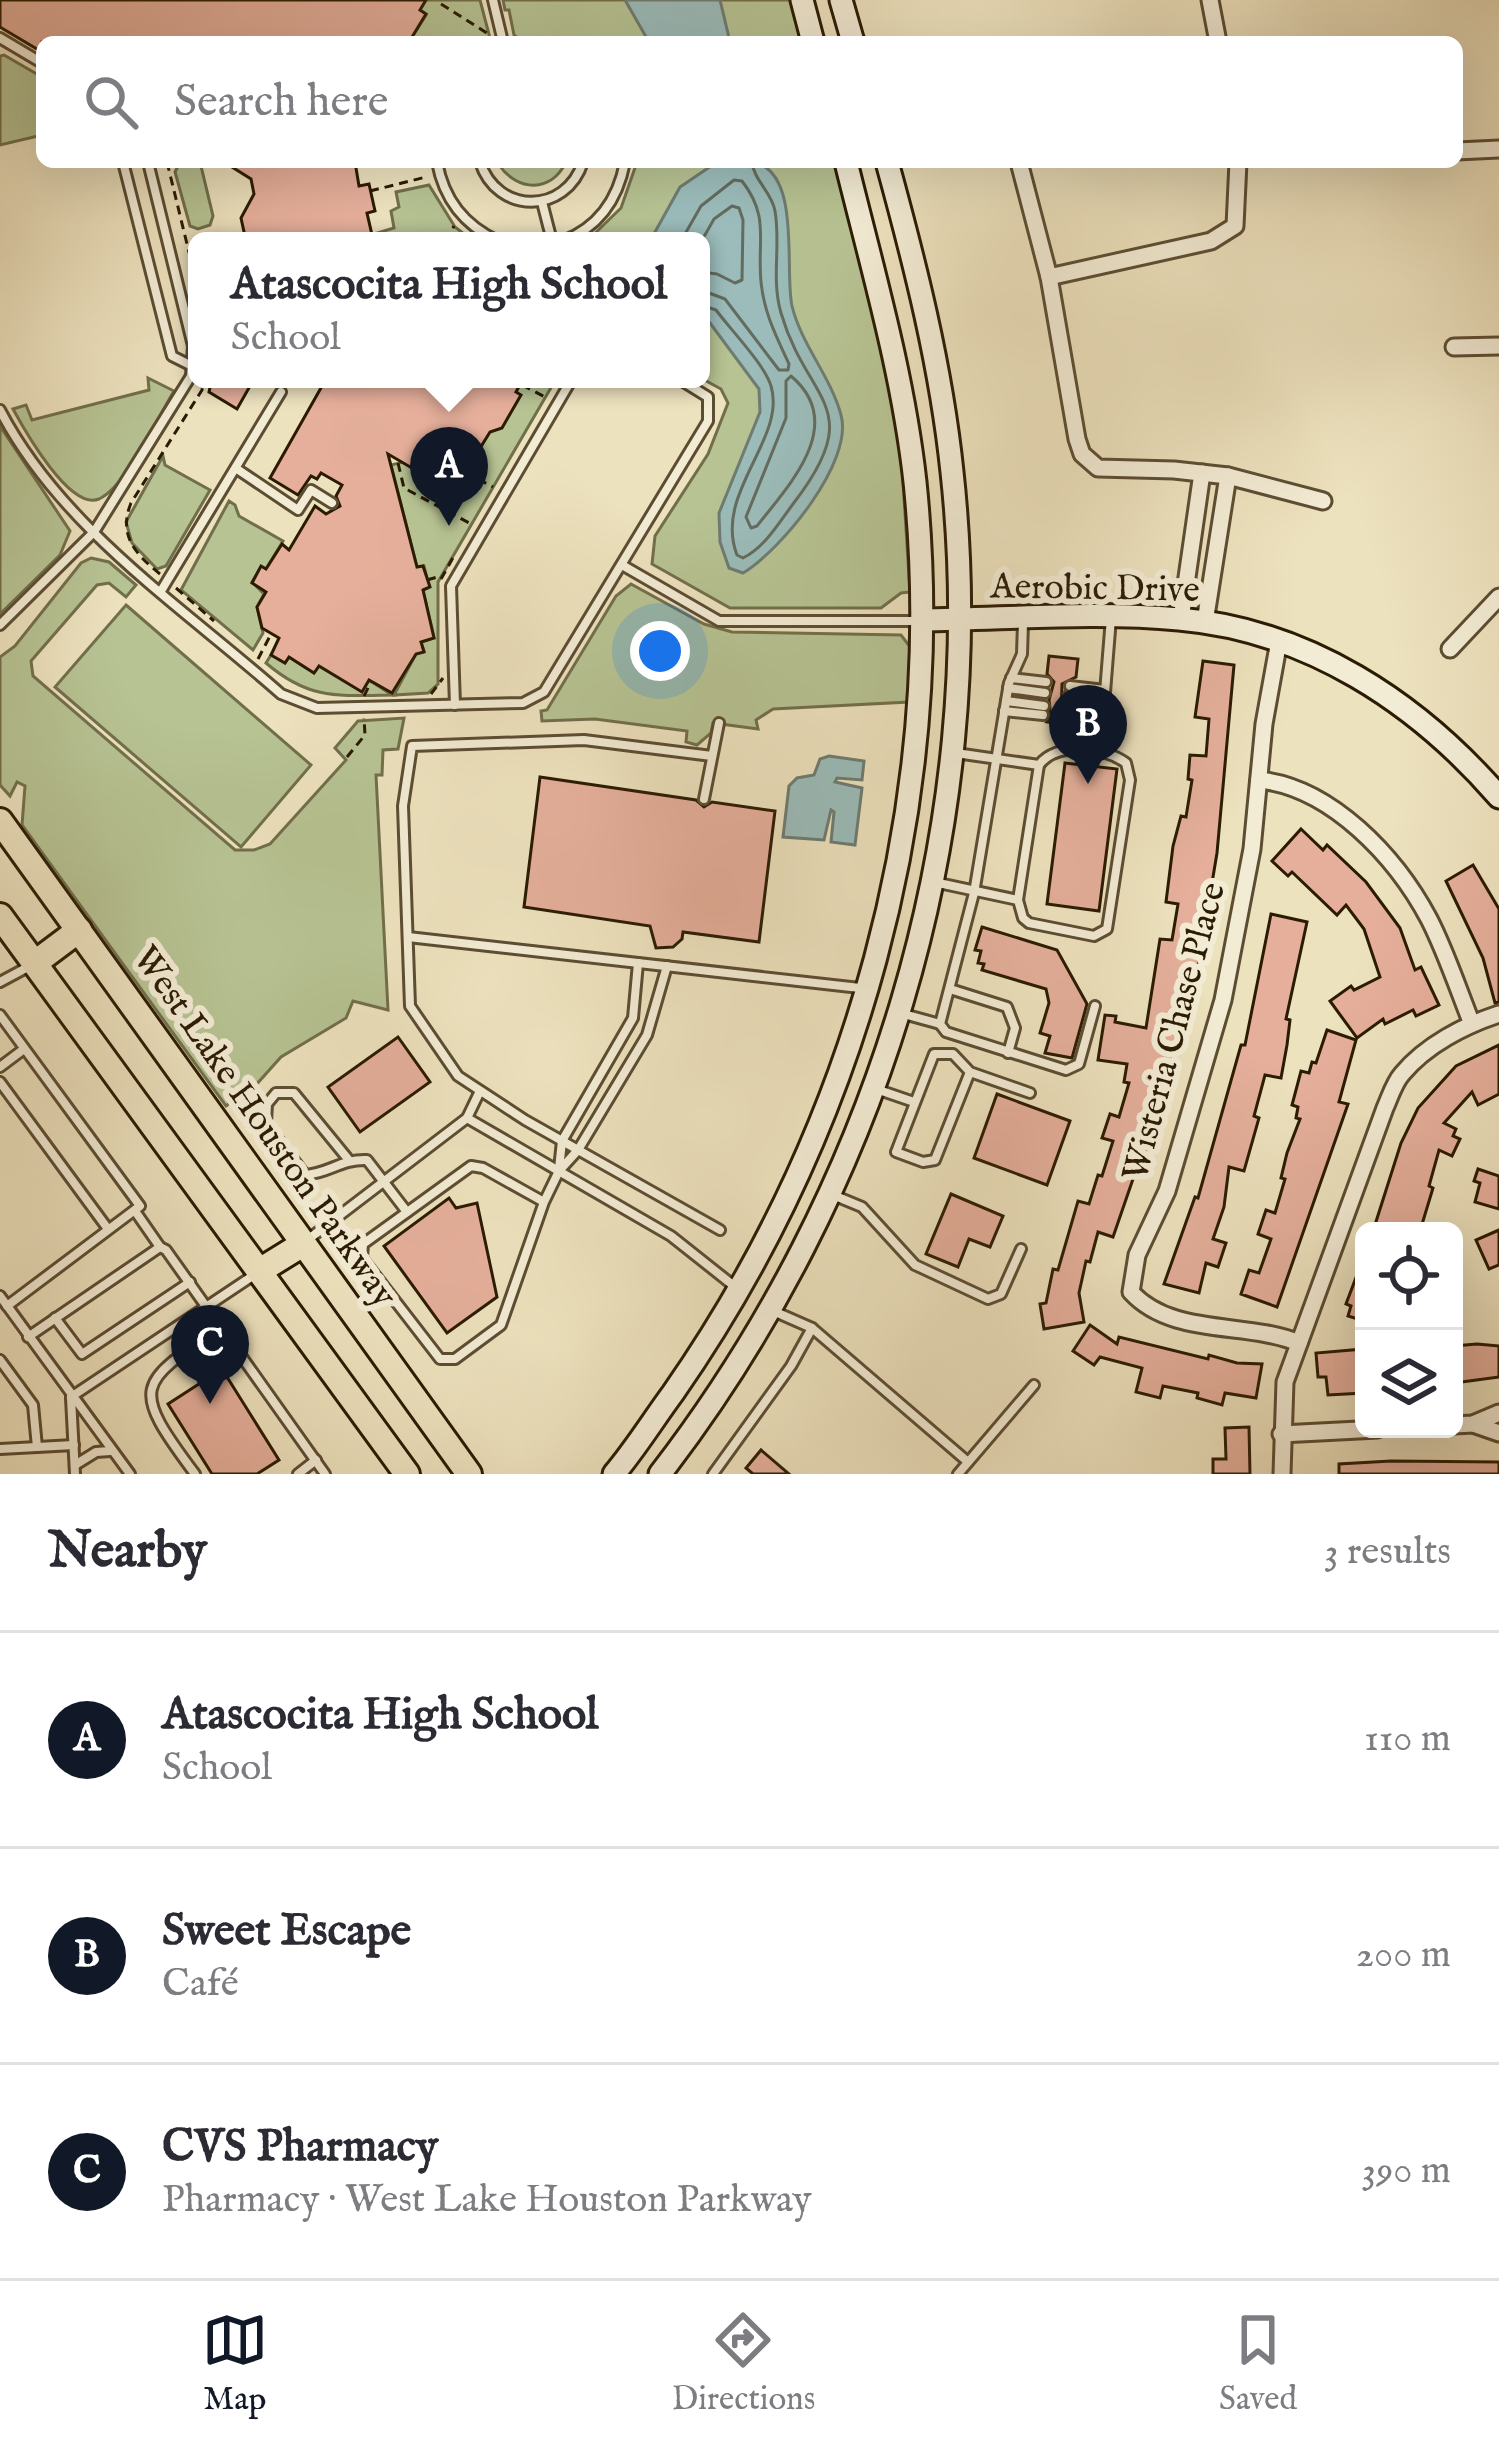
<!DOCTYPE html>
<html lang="en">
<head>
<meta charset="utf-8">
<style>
	:root { --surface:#fff; --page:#f7f7f7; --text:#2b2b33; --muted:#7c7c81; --line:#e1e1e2; --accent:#111827 }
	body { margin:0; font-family:"IM FELL English",serif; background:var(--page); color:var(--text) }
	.controls { position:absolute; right:36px; bottom:36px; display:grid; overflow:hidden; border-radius:18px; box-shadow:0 12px 48px #0002 }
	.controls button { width:108px; height:108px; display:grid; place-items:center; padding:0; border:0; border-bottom:3px solid var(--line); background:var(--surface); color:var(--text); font:60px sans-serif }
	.you { position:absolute; left:660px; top:651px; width:42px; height:42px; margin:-30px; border:9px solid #fff; border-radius:50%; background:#1a73e8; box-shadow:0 0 0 18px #1a73e833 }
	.badge { display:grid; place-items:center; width:78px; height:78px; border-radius:50%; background:var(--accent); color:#fff; font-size:39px; font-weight:700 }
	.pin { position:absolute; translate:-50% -99px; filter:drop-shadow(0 3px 6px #0008) }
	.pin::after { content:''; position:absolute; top:63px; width:42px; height:36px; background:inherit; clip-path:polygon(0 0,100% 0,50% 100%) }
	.popup { position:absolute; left:188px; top:232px; width:522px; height:156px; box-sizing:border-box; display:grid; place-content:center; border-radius:18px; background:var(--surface); filter:drop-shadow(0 3px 9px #0005); font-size:39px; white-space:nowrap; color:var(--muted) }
	.popup b { font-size:45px; color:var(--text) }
	.popup::after { content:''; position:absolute; left:50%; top:100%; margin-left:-24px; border:24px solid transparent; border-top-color:var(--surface) }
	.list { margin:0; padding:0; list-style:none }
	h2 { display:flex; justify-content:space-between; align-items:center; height:156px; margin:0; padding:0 48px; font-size:51px }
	h2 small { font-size:39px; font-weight:400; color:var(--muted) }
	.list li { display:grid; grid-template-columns:78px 1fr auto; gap:36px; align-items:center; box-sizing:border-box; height:216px; padding:0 48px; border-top:3px solid var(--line) }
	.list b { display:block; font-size:45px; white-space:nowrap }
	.list p { margin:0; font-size:39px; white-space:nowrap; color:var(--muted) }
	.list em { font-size:39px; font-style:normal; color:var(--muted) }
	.icon { flex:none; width:66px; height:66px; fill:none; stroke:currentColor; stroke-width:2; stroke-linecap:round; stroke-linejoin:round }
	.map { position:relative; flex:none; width:1499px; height:1474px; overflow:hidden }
	.search { position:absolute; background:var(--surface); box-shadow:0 12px 48px #0002; left:36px; right:36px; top:36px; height:132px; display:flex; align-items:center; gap:30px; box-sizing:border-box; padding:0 42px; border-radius:18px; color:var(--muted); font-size:45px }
	.sheet { height:804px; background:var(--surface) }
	nav { display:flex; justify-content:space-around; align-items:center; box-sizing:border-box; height:168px; border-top:3px solid var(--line); background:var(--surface); font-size:33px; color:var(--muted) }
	nav a { display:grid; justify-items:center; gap:6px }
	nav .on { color:var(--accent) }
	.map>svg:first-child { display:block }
	.green { fill:#b7c393; stroke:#716f4b; stroke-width:3 }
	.water { fill:#9bbcba; stroke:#6e7c71; stroke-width:3 }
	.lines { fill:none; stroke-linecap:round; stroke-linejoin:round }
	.shore { stroke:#636c5e; stroke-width:3 }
	.building { fill:#e5af9b; stroke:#2b1b03; stroke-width:3 }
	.lane-casing { stroke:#5c4d32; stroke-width:14 }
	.street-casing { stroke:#5c4d32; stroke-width:21 }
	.secondary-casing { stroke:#2b1b03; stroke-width:27 }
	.primary-casing { stroke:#2b1b03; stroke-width:30 }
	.path { stroke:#2b1b03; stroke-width:3; stroke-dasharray:9 6; stroke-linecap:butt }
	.lane { stroke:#f3ecd5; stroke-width:8 }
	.street { stroke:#f3ecd5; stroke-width:15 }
	.secondary { stroke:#f3ecd5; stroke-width:21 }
	.primary { stroke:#ede2be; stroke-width:24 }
	.labels { text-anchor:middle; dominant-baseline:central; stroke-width:12; stroke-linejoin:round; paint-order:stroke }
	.street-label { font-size:36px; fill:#2b1b03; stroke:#f3ecd5 }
</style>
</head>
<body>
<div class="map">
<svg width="1499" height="1474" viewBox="0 0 1499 1474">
	<rect width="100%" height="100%" fill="#ede2be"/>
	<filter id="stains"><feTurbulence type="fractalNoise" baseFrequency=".00167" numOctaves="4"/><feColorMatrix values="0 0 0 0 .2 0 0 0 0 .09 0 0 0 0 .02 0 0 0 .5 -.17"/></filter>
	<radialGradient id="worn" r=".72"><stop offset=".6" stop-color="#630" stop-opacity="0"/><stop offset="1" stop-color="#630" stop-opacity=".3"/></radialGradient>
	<g class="green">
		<polygon points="426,0 480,0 491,42 409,42 426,15 414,6"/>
		<polygon points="503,0 793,0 804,42 523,42 514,35 509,10 505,10"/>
		<polygon points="4,55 42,77 42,135 0,145 0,56"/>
		<polygon points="180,162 200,162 213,216 210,225 198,229 190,226 175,172"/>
		<path d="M509 162H566C551 193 518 192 499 165Z"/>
		<polygon points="637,162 837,162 884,335 902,466 910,592 901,593 881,608 730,608 652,564 655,536 708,454 728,403 721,389 701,378 701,241 587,241 621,208"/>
		<polygon points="429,185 455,227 473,241 365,241 364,237 394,228 391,211 399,207 396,192"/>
		<path d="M148 378 174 391C158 417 126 487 99 499 70 511 25 431 13 409L26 405 32 420 149 390Z"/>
		<polygon points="526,379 556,379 438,582 438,684 428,693 394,695 416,654 424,651 421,642 434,638 423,590 429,587 424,566 417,567 391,465 403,462 455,490 492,427 520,395 510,389 522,386"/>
		<polygon points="0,426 70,531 60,555 0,614"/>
		<polygon points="163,456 165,465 210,490 166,566 157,569 132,543 126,522"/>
		<polygon points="229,501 235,505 239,516 283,541 266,569 261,567 252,582 264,594 257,607 263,633 253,650 181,590"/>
		<polygon points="91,558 109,562 136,585 126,597 109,583 97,585 31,661 33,676 235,850 254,850 270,844 346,760 335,748 358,721 404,718 398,749 383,750 382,775 376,775 388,1010 353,1001 346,1018 281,1057 255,1086 226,1106 22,825 25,786 17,782 10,796 0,785 0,657 15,646 81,563"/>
		<polygon points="631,584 704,624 732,632 901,635 911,648 909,702 773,709 756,720 758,729 713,723 711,733 697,745 686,742 687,731 595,719 542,721 541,711 547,710 616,596"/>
		<polygon points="126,605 311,765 241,847 55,687"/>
		<path d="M271 655 285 663 289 657 314 673 319 666 362 691 369 680 392 695C338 696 309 700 266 663Z"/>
	</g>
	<g class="water">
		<polygon points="625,0 720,0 730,42 649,42"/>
		<path d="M717 162C729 162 743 160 754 162 802 173 784 270 792 306 801 344 831 377 841 415 854 462 781 550 743 573L729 568 720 542 719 513 760 412 759 389 701 311V241H650L680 187Z"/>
		<polygon points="829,756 864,761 862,780 837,778 835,782 862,788 855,845 831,842 834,812 831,810 824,840 783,837 789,786 797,778 814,775 820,759"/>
	</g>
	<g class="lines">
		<g class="shore">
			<path d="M681 241 701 206 734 180 742 181C770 217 757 240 761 282 764 313 776 336 789 364L788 370H779L725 299 701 290"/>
			<polyline points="701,242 714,219 732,206 739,208 743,220 742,280 735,283 717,274 701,272"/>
			<path d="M701 305 716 310C730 329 765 365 771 386 787 439 713 493 737 555L743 558C765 547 778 524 793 504 869 406 807 403 781 313 771 279 781 245 775 211 772 192 754 181 752 162"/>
			<path d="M791 376C848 424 789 485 757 526L751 528 746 517 786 418V381Z"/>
		</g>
	</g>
	<g class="building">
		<polygon points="0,0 426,0 420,10 426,14 409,42 42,42 42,52 0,27"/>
		<polygon points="224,162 355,162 359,186 369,184 375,211 367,213 372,235 364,237 365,241 246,241 241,218 254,194 251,179"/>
		<polygon points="212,379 254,379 237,409 209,392"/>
		<polygon points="326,379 523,379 516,392 521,395 502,428 490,432 453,492 388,454 417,567 423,566 430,587 423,590 434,638 421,642 424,652 416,654 392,693 369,680 362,692 319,666 314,673 289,657 285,663 271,655 279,638 262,628 257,607 266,592 252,583 261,566 266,569 282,544 289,550 315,506 326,514 340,506 336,496 342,485 321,473 317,479 311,476 298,495 270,478"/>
		<polygon points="1049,656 1078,659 1076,677 1062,684 1061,724 1047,722 1051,717 1049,700 1054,682 1047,674"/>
		<polygon points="1203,661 1234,665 1217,853 1199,961 1178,1052 1174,1051 1147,1151 1143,1150 1113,1237 1098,1232 1090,1262 1086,1261 1079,1293 1084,1322 1044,1329 1040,1304 1046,1303 1053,1269 1058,1270 1078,1201 1089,1204 1098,1175 1102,1176 1113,1141 1102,1138 1110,1114 1119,1117 1129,1083 1124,1082 1127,1064 1098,1060 1105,1015 1116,1016 1115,1022 1146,1028 1160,939 1172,940 1178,904 1166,902 1173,846 1181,816 1186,817 1192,780 1188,779 1190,755 1206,756 1209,719 1195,717"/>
		<polygon points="1065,763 1117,769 1099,911 1047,904"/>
		<polygon points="540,777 696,800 704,807 712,802 775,811 759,942 683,932 682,939 673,947 656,948 650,926 524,907"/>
		<polygon points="1301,829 1323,850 1327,845 1366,882 1400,928 1415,970 1421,967 1439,1005 1416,1016 1413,1010 1385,1024 1383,1019 1357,1038 1330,1001 1351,986 1354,990 1380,977 1364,929 1346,905 1337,915 1292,872 1288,876 1272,861"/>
		<polygon points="1473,865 1499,909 1499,1002 1495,1003 1483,958 1446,881"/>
		<polygon points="1271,914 1307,922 1286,1019 1290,1020 1287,1045 1281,1078 1265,1075 1254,1116 1259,1118 1244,1171 1229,1167 1224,1207 1213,1239 1226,1243 1218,1267 1206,1263 1199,1293 1164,1284 1195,1197 1198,1198 1241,1045 1245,1045"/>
		<polygon points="982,927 1057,950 1087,1004 1072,1058 1045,1053 1050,1036 1040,1033 1049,1003 1046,989 982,970 984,964 978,963 981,951 975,950"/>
		<polygon points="1327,1030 1356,1040 1339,1102 1348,1104 1277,1307 1241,1294 1249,1270 1259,1273 1271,1239 1258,1234 1266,1210 1275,1213 1285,1179 1281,1178 1287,1153 1300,1119 1296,1118 1298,1107 1292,1105 1301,1071 1309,1073 1312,1062 1316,1063"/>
		<polygon points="398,1037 430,1082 360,1132 328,1087"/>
		<polygon points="1499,1045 1499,1094 1478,1105 1472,1092 1444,1123 1456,1129 1453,1136 1460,1139 1452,1156 1439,1150 1429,1186 1433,1188 1420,1231 1374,1228 1401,1143 1418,1108 1456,1066"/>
		<polygon points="997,1094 1070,1121 1047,1185 974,1158"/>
		<polygon points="1478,1169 1499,1176 1499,1209 1475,1202 1480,1183 1474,1181"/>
		<polygon points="951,1194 1003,1216 990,1247 969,1239 958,1267 926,1254"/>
		<polygon points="449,1198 456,1208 477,1203 497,1297 447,1333 384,1246"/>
		<polygon points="1499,1230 1499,1265 1489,1269 1476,1240"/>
		<polygon points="1363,1259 1364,1260 1364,1321 1348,1316 1351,1306 1346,1304"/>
		<polygon points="1090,1325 1117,1344 1119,1337 1208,1359 1209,1355 1237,1363 1262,1364 1256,1398 1225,1393 1222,1405 1197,1398 1198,1393 1163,1386 1160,1398 1136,1392 1142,1368 1100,1357 1094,1365 1073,1351"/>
		<polygon points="1477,1344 1499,1346 1499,1377 1454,1383 1454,1346"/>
		<polygon points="1364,1349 1364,1393 1328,1395 1326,1377 1318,1377 1316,1353"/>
		<polygon points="222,1369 279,1460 257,1474 212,1474 168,1404"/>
		<polygon points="1249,1427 1250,1474 1213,1474 1213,1459 1226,1459 1225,1428"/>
		<polygon points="761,1450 789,1474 753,1474 746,1468"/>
		<polygon points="1391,1461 1499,1462 1499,1474 1339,1474 1339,1464"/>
	</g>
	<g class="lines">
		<defs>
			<g id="lane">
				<polyline points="493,0 503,42"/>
				<polyline points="0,38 42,63"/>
				<polyline points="123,162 172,356 192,366"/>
				<path d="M437 162C444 200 464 225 498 241"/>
				<path d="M480 162C497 215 566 215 583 162"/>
				<polyline points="542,202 552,241"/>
				<path d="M563 241C599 227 618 199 625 162"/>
				<path d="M0 410C62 529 183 607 281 694L317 708 523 703 544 692 708 421V397L679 379"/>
				<polyline points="237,469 298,510 311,490 332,503"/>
				<polyline points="622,565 719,621 915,621"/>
				<polyline points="161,591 281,392"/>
				<polyline points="1023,623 1022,654 1009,683 974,893 940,1024 946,1032 1066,1070 1079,1064 1095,1006"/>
				<polyline points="0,625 94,532 191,376 193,346 148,162"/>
				<polyline points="1011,678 1046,682"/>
				<polyline points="1070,686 1105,690"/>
				<polyline points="1008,688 1045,693"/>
				<polyline points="1069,695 1104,700"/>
				<polyline points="1006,701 1044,706"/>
				<polyline points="455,705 451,586 572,379"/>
				<polyline points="1068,709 1103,714"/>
				<polyline points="1004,711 1043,715"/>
				<polyline points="1067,718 1102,723"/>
				<polyline points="1100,754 1111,618"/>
				<polyline points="712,756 584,740 412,746 403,806 410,1006 458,1076 525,1120 720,1230"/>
				<polyline points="704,799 719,723"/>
				<path d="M934 882 1018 900 1023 918 1029 923 1094 936 1107 929 1130 780 1126 763C1103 746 1056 742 1039 765L956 753"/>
				<polyline points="1018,900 1039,765"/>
				<polyline points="408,937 860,988"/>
				<polyline points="0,982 28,967"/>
				<polyline points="950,989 1007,1007 1015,1028 1008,1053"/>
				<polyline points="900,1013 940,1024"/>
				<polyline points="0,1015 140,1206 7,1306"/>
				<polyline points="0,1067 24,1049"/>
				<polyline points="970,1072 935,1160 923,1162 896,1152 934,1054 953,1054 970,1072 1030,1093"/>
				<polyline points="0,1082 108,1229"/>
				<polyline points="876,1089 914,1102"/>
				<polyline points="467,1118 671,1236 734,1286"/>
				<path d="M348 1159 294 1093H276L267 1104 266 1123 305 1175C330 1173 341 1159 367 1160L407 1212"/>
				<polyline points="559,1169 562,1141 633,1018 638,963"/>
				<polyline points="833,1195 862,1207 915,1265 988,1299 1001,1294 1021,1249"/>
				<polyline points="544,1202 483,1168 471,1166 363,1244 362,1258 440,1359 455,1359 501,1325 544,1202 559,1171 578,1150 647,1035 667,966"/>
				<polyline points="135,1211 160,1247"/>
				<polyline points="306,1241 467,1118 480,1091"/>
				<polyline points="0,1296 130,1474"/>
				<polyline points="771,1310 812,1328 968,1462"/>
				<polyline points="55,1318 82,1354 190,1282"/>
				<polyline points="28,1337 160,1247 166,1250 325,1474"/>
				<polyline points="0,1360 33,1405 37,1447"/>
				<polyline points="71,1397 254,1275"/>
				<polyline points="71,1398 75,1474"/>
				<polyline points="0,1449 74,1445"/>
				<polyline points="75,1465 96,1452 110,1451"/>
				<path d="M195 1474C129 1386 137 1383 223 1327"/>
				<polyline points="298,1474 316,1460"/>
				<polyline points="713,1474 791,1366 812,1328"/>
				<polyline points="958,1474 1034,1385"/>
			</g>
			<g id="street">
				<polyline points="1210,0 1218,42"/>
				<polyline points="1457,151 1499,149"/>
				<polyline points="1019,162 1049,277 1077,439 1082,454 1098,468 1174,470 1228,476 1323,501"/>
				<polyline points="1049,277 1211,241 1235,226 1238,162"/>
				<polyline points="1454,347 1499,346"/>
				<polyline points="1181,619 1202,473"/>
				<polyline points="1205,622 1228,476"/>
				<path d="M1279 641 1264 724 1252 849 1223 1000 1167 1191 1137 1255 1131 1292C1172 1337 1246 1321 1299 1343"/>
				<polyline points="1450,649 1499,597"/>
				<path d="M1259 780C1331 787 1396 857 1429 919 1446 952 1458 989 1472 1024"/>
				<polyline points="1473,1424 1499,1433"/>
				<polyline points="1454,1425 1473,1424 1499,1413"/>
				<polyline points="1281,1434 1378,1429"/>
				<path d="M1282 1474 1285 1382 1385 1108C1390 1097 1394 1083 1402 1074 1426 1045 1465 1025 1499 1014"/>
			</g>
			<g id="secondary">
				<polyline points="802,0 813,42"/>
				<polyline points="841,0 853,42"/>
				<path d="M922 620C1007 619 1094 611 1179 619 1307 630 1417 702 1499 797"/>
				<path d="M614 1474C636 1448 653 1420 673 1393 857 1129 948 803 915 482 903 373 872 268 846 162"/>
				<path d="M660 1474C878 1191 991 829 952 472 941 366 915 264 887 162"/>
			</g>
			<g id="primary">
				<polyline points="0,821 469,1474"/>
				<polyline points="0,916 407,1474"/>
				<polyline points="35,963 79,930"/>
				<polyline points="261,1270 303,1244"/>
			</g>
		</defs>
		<use href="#lane" class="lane-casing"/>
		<use href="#street" class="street-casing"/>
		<use href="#secondary" class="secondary-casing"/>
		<use href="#primary" class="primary-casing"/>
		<g class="path">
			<polyline points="441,4 490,35"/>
			<polyline points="167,162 197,285"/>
			<polyline points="370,191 426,177"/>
			<polyline points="445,241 454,226"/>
			<polyline points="522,385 545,397"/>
			<polyline points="398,463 404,488 471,524"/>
			<polyline points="465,472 493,487"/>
			<path d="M160 574C135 554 118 535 131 503L202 390 204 379"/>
			<polyline points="441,579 454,556"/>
			<polyline points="427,580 441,576"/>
			<polyline points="176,588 214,621"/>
			<polyline points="258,659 271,634"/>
			<polyline points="431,694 443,678"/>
			<polyline points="364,696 371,682"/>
			<polyline points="347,757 365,735 364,718"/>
		</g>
		<use href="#lane" class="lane"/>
		<use href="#street" class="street"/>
		<use href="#secondary" class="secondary"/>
		<use href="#primary" class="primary"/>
	</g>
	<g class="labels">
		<g class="street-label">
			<text transform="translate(1095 589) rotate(1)">Aerobic Drive</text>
			<text transform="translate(1175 1032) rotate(-75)">Wisteria Chase Place</text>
			<text transform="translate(264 1127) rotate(55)">West Lake Houston Parkway</text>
		</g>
	</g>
	<rect width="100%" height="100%" filter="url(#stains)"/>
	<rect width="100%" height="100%" fill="url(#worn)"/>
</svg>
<div class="controls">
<button><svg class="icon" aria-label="locate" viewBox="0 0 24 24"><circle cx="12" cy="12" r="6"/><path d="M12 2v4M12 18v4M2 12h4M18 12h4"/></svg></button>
<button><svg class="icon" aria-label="layers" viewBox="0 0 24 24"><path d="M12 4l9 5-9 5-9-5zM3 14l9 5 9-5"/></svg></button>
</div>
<div class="you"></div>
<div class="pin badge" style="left:449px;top:526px">A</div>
<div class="popup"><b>Atascocita High School</b>School</div>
<div class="pin badge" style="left:1088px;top:784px">B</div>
<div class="pin badge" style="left:210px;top:1404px">C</div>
<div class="search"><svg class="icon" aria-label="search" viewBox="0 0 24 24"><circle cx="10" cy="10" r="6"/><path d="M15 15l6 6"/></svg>Search here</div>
</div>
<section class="sheet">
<h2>Nearby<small>3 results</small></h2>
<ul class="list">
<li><span class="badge">A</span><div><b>Atascocita High School</b><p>School</p></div><em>110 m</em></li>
<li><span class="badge">B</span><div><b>Sweet Escape</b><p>Café</p></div><em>200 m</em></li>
<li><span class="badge">C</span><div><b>CVS Pharmacy</b><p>Pharmacy · West Lake Houston Parkway</p></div><em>390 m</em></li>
</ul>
</section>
<nav>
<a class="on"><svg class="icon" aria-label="map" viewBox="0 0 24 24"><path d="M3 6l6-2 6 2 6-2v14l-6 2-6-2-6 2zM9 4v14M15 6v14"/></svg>Map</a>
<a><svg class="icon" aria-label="directions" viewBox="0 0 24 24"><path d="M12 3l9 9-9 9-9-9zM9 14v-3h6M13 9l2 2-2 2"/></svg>Directions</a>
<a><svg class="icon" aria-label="saved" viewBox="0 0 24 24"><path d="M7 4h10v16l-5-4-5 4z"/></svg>Saved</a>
</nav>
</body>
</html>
